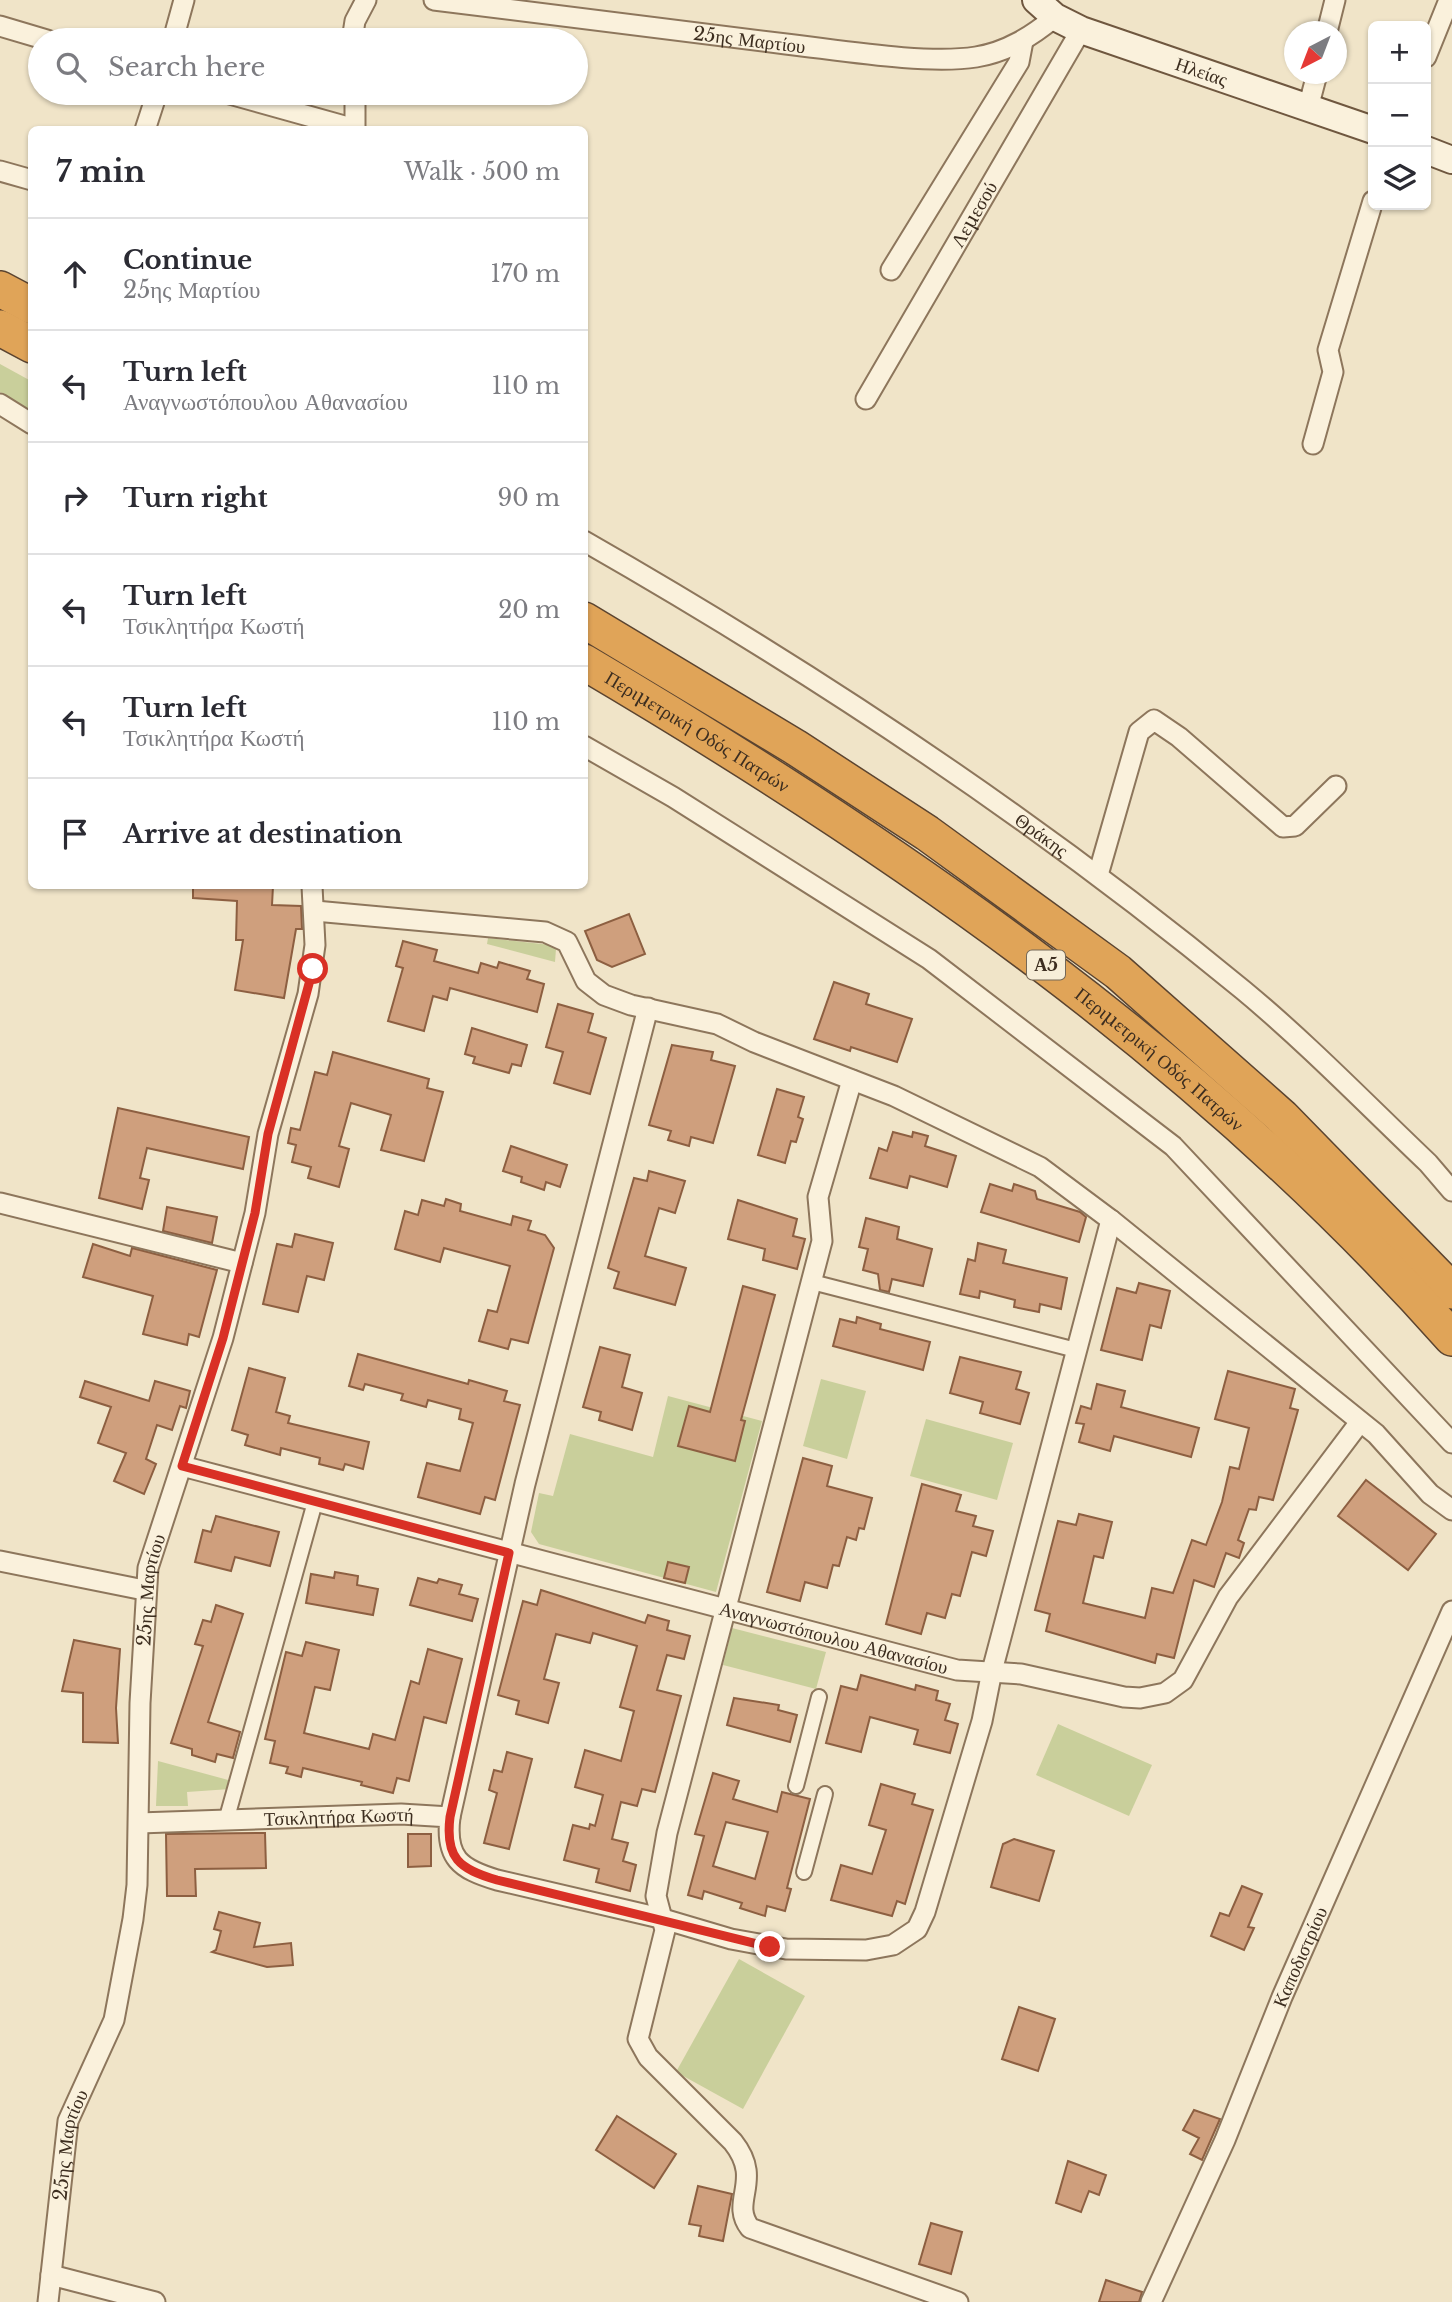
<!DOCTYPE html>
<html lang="en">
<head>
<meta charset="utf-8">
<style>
	:root { --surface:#fff; --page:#f2f2f3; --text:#2b2b33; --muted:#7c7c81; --line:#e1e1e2 }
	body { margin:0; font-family:"Libre Baskerville",serif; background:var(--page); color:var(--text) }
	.controls { position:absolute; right:21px; top:21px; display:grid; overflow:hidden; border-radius:10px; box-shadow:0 2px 5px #0004 }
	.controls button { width:63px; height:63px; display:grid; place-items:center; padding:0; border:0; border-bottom:2px solid var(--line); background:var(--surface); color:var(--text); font:35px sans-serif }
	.compass { position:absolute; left:1284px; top:21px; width:63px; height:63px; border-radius:50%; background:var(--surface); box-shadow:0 2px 5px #0004; rotate:222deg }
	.stop { position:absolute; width:21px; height:21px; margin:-16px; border:5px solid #d93025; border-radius:50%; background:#fff }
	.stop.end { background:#d93025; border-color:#fff; box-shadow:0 2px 7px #0008 }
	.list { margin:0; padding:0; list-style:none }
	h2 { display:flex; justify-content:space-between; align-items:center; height:91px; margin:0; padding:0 28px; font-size:30px }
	h2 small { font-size:23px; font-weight:400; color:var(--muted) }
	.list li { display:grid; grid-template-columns:46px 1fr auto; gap:21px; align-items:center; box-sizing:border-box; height:112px; padding:0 28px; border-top:2px solid var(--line) }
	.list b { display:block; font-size:26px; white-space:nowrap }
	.list p { margin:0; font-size:23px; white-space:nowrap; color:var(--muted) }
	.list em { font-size:23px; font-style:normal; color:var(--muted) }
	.icon { flex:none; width:38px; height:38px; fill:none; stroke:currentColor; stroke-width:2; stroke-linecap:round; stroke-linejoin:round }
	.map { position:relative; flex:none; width:1452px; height:2302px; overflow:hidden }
	.search { position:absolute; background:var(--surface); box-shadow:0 2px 5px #0004; left:28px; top:28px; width:560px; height:77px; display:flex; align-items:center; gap:18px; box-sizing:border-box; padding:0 24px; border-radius:38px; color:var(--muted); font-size:26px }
	.panel { position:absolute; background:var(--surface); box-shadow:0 2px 5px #0004; left:28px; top:126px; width:560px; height:763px; border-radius:10px }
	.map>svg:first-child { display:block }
	.green { fill:#c9cf9b }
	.building { fill:#cf9f7d; stroke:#8d5f41; stroke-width:2; fill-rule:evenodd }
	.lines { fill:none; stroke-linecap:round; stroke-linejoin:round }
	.pedestrian-casing { stroke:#8d765c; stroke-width:18 }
	.minor-casing { stroke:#8d765c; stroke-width:23 }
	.secondary-casing { stroke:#6f573f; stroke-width:30 }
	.motorway-casing { stroke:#5b4430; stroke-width:38 }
	.pedestrian { stroke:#faf1dc; stroke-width:14 }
	.minor { stroke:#faf1dc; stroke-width:19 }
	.secondary { stroke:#faf1dc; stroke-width:26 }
	.motorway { stroke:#e0a458; stroke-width:35 }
	.route { stroke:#d93025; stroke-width:9 }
	.labels { text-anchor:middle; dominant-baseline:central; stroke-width:5; stroke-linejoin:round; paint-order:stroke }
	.shield { fill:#f7eed8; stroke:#756857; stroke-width:2 }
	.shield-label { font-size:18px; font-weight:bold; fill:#3d2e20 }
	.street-label { font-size:19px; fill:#3d2e20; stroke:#f7eed8 }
</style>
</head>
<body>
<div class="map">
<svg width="1452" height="2302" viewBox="0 0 1452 2302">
	<rect width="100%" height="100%" fill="#f0e4c8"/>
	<g class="green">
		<polygon points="0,364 31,381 31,410 0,392"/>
		<polygon points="488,938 551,945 556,949 555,962 487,944"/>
		<polygon points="821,1379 866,1391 847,1459 803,1446"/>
		<polygon points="668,1396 762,1421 716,1592 539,1544 531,1532 539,1493 553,1496 570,1434 653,1457"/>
		<polygon points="926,1419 1013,1443 997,1500 910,1476"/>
		<polygon points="732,1628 826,1652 816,1689 723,1665"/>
		<polygon points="1058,1724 1152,1765 1129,1816 1036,1775"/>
		<polygon points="158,1761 232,1781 230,1789 187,1792 188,1806 156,1806"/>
		<polygon points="739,1959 805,1996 743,2109 676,2072"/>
	</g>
	<g class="building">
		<polygon points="193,886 273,886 272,905 301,906 302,929 296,929 284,998 235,990 243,940 236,940 237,901 193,898"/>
		<polygon points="629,914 645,954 612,967 597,960 585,931"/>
		<polygon points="403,941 437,950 434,961 478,973 481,963 497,968 499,962 530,971 527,979 544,984 537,1012 450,988 447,1000 433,996 424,1031 388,1021 403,968 396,966"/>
		<polygon points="834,982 869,994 866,1004 912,1019 897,1062 851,1047 850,1051 814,1039"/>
		<polygon points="558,1004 593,1014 588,1032 606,1038 590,1094 554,1083 563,1052 546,1047"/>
		<polygon points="472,1028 527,1045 521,1066 512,1064 509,1073 473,1063 475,1057 465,1054"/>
		<polygon points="672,1045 713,1052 711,1060 735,1066 713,1143 691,1137 689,1146 668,1140 671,1131 649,1125"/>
		<polygon points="333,1052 429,1079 427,1088 443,1092 424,1161 381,1150 391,1115 351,1103 339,1146 349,1149 339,1187 308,1178 311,1167 292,1162 296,1145 288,1143 291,1128 300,1130 315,1072 327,1075"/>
		<polygon points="777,1089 804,1097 798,1117 803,1119 796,1142 791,1141 785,1163 758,1155"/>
		<polygon points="118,1108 249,1137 243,1169 147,1148 140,1178 149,1180 142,1209 99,1198"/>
		<polygon points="893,1132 912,1137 913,1132 928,1136 925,1146 956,1156 947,1187 910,1176 907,1188 870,1178 879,1148 887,1151"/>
		<polygon points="511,1146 567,1165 560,1187 546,1182 544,1190 521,1182 522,1177 503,1171"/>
		<polygon points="649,1171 685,1181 675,1213 659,1208 645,1256 686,1268 675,1305 614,1288 619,1272 608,1268 634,1178 647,1181"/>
		<polygon points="990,1184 1012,1191 1014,1184 1035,1191 1037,1199 1080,1212 1086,1217 1079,1242 981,1212"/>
		<polygon points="446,1199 461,1204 460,1211 511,1225 513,1216 531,1221 528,1230 545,1235 554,1248 528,1343 511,1339 508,1349 479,1341 488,1310 497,1312 510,1266 444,1248 440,1262 395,1249 405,1211 418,1215 422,1200 444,1206"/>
		<polygon points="738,1200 797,1219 793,1236 805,1239 797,1269 763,1260 765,1249 728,1239"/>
		<polygon points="167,1207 217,1217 212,1243 163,1231"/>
		<polygon points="866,1218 899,1227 897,1239 932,1249 923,1286 892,1279 889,1292 880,1290 878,1274 863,1270 868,1249 859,1247"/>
		<polygon points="295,1234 333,1243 324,1280 307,1276 298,1312 263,1304 277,1244 292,1247"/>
		<polygon points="978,1243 1006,1250 1003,1263 1067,1278 1061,1309 1040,1304 1039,1312 1014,1307 1015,1300 980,1291 979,1298 960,1294 968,1259 975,1261"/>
		<polygon points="93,1244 130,1256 132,1248 217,1270 199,1337 189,1334 187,1345 143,1334 153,1296 83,1277"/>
		<polygon points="1139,1283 1170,1291 1161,1328 1150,1325 1142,1360 1101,1350 1117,1288 1136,1293"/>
		<polygon points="743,1286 775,1295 741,1420 745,1421 735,1461 678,1446 689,1406 710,1412"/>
		<polygon points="857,1317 881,1324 880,1329 930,1342 923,1370 833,1346 840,1319 856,1323"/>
		<polygon points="600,1347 630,1355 622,1387 642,1393 632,1430 599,1420 601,1412 583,1407"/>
		<polygon points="358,1354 468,1384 469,1380 507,1391 504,1401 520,1405 495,1500 485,1497 480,1514 418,1497 427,1463 460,1471 473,1423 459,1419 461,1409 428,1400 426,1407 401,1400 403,1394 365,1384 363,1390 349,1386"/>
		<polygon points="960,1357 1021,1372 1016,1389 1029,1393 1020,1424 980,1413 983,1402 950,1393"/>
		<polygon points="249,1368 285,1378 276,1412 290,1416 288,1423 369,1442 363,1469 345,1464 343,1470 319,1464 320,1458 281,1448 280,1455 245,1445 248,1435 232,1430"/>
		<polygon points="1228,1371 1295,1389 1290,1408 1298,1410 1273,1500 1259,1497 1256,1510 1249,1509 1238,1540 1244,1543 1239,1558 1226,1553 1214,1587 1194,1580 1174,1658 1157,1654 1155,1663 1046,1631 1050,1614 1035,1610 1058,1521 1076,1525 1079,1514 1112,1522 1103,1558 1094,1556 1083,1603 1145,1618 1152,1588 1173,1593 1192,1540 1206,1545 1222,1502 1230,1467 1239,1469 1249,1428 1215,1419"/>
		<polygon points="85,1381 149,1401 155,1381 190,1391 186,1408 180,1406 172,1430 157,1425 146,1459 156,1464 144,1494 114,1481 126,1453 98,1443 111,1407 80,1397"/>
		<polygon points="1097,1384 1125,1391 1121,1407 1199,1428 1191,1457 1114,1436 1110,1451 1079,1442 1084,1424 1076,1423 1081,1406 1091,1409"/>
		<polygon points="803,1458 832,1466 827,1486 872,1498 864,1529 859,1528 856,1540 847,1537 839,1566 833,1565 827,1588 805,1582 800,1601 767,1592"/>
		<polygon points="1366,1480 1436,1534 1408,1570 1338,1516"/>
		<polygon points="922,1484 961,1495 956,1511 976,1516 973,1526 993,1531 986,1556 972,1552 960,1596 952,1594 945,1618 927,1613 921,1634 886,1624"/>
		<polygon points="216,1516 279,1532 270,1566 235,1557 231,1571 195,1562 203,1530 211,1532"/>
		<polygon points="668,1562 689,1567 685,1583 664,1578"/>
		<polygon points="335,1572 358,1576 357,1585 378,1589 373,1615 306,1603 311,1574 334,1578"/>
		<polygon points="418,1578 437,1583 439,1579 462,1585 459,1594 478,1599 472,1621 410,1605"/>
		<polygon points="541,1590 645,1623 648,1615 669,1621 667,1630 690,1636 684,1659 667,1655 657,1690 681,1696 655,1792 642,1789 637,1806 621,1802 612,1839 628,1843 623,1861 636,1865 630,1891 596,1882 599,1869 564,1860 573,1825 589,1829 590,1824 595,1826 603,1795 575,1787 585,1750 621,1761 634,1711 620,1707 637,1646 593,1633 590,1643 556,1634 544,1679 559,1683 548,1723 516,1714 519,1701 498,1695 523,1601 537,1605"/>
		<polygon points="216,1605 243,1614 208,1722 240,1732 233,1758 217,1754 215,1762 192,1755 192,1749 171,1743 203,1646 195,1644 203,1620 211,1622"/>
		<polygon points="74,1640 120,1649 116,1708 118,1743 83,1742 83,1693 62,1691"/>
		<polygon points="306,1642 339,1650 330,1690 315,1687 304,1733 369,1749 373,1734 395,1740 411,1681 419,1684 428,1649 462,1659 446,1723 424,1717 409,1781 397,1778 393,1793 361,1785 362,1782 303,1768 301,1777 286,1773 288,1767 270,1763 275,1741 265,1739 286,1652 302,1656"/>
		<polygon points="861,1675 915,1690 916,1685 938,1691 936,1700 950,1704 945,1720 958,1724 950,1753 914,1744 918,1730 870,1717 861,1752 826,1743 841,1686 857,1690"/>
		<polygon points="734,1698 779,1705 778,1710 797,1715 790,1742 727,1725"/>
		<polygon points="507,1752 532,1759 509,1849 484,1843 497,1793 489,1790 494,1770 502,1772"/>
		<path d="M713 1773 739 1781 733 1799 777 1812 782 1792 810 1799 787 1888 791 1889 785 1911 767 1906 765 1916 740 1908 742 1903 704 1891 702 1899 688 1895 704 1836 695 1834ZM726 1822 768 1832 755 1879 713 1866Z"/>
		<polygon points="881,1784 915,1794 912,1804 933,1810 905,1904 897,1901 892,1916 831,1900 841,1865 872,1874 886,1830 869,1825"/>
		<polygon points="265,1833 266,1868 195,1869 196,1896 167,1896 166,1834"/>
		<polygon points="408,1834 431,1834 431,1866 408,1867"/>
		<polygon points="1014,1839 1054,1851 1039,1901 991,1887 1003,1844"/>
		<polygon points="1242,1886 1262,1894 1248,1927 1254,1928 1244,1950 1211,1936 1220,1913 1229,1916"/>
		<polygon points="219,1912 260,1923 254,1947 291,1943 293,1965 267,1967 212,1952 216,1950 221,1931 214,1929"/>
		<polygon points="1019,2007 1055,2019 1038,2071 1002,2059"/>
		<polygon points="1194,2110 1220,2119 1202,2160 1190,2154 1199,2138 1183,2130"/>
		<polygon points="617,2116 676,2154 654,2188 596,2150"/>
		<polygon points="1068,2161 1106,2175 1099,2195 1089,2191 1081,2212 1056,2203"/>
		<polygon points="698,2186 732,2194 723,2241 699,2236 701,2226 689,2224"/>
		<polygon points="931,2223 962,2232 951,2274 919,2264"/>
		<polygon points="1106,2280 1142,2292 1139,2302 1099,2302"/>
	</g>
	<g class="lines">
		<defs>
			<g id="pedestrian">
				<polyline points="812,1282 1076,1350"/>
				<polyline points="796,1786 819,1697"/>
				<polyline points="226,1821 315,1502"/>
				<polyline points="804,1872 825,1794"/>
			</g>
			<g id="minor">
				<path id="s1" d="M434 0C552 15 669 30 786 44 839 50 926 65 976 57 1007 52 1032 36 1055 17"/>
				<polyline points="0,26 47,40"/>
				<polyline points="1327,32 1335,0"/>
				<polyline points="173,40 184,0"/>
				<polyline points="352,40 355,21 366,0"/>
				<polyline points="1426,57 1449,0"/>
				<polyline points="226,93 355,129"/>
				<polyline points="1308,108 1317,74"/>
				<polyline points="145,130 157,93"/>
				<polyline points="355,130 355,93"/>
				<polyline points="0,171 32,180"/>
				<polyline points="891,270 1019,62 1023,41"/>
				<path id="s2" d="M866 399 1081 30"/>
				<polyline points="0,404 32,424"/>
				<polyline points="1313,444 1333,372 1328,350 1373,201"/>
				<path id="s3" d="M584 541C815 673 1038 821 1243 990 1307 1043 1367 1105 1428 1163L1452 1191"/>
				<polyline points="584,746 673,797 929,959 1173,1146 1452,1443"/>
				<polyline points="1098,875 1139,732 1154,720 1179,737 1283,827 1295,826 1336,786"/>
				<polyline points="315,911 545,932 567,942 586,981 604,995 631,1005 717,1024 754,1042 894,1096 1040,1167 1111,1220 1376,1434 1430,1494 1452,1510"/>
				<path d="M852 1080 818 1197 822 1241 667 1833 656 1896 665 1930 638 2039 648 2057 733 2142C764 2181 729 2201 750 2228L958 2302"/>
				<polyline points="0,1203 242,1263"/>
				<path id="s4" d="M182 1466 957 1670 1021 1674 1124 1697 1140 1698 1165 1693 1183 1680 1228 1597 1360 1422"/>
				<polyline points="0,1561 144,1590"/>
				<polyline points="450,1817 525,1484 648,1008"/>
				<path id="s5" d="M139 1823 401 1814 450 1817C445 1858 460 1869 497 1880L660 1918 731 1939 786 1949 866 1950 893 1945 917 1929 925 1912 982 1721 992 1671 1111 1220"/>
				<polyline points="51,2275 155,2302"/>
				<path id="s6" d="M48 2302 68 2121 114 2020 133 1919 137 1885 140 1703 148 1568 223 1338 255 1213 268 1134 308 994 315 945 312 886"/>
				<path id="s7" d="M1151 2302 1225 2140 1282 1997 1452 1611"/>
			</g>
			<g id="secondary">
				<path id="s8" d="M1036 0 1055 17 1081 30 1373 130"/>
				<polyline points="1426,150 1452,160"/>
			</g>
			<g id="motorway">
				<polyline points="0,289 32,306"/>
				<polyline points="0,328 32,345"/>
				<polyline points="584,620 795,747 927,833 1118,972 1282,1117 1452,1291"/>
				<path id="s9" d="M584 662C901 849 1206 1060 1452 1338"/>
			</g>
		</defs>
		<use href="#pedestrian" class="pedestrian-casing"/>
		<use href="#minor" class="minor-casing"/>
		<use href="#secondary" class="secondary-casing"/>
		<use href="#motorway" class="motorway-casing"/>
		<use href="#pedestrian" class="pedestrian"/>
		<use href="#minor" class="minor"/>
		<use href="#secondary" class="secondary"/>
		<use href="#motorway" class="motorway"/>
	</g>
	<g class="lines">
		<path class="route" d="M313 969 268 1134 255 1213 223 1338 182 1466 509 1553 450 1817C445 1858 459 1869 497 1880L770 1947"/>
	</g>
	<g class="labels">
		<rect class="shield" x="1027" y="950.5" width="38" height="29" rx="5"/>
		<g class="shield-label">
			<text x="1046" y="965">Α5</text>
		</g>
		<g class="street-label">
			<text stroke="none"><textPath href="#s1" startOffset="318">25ης Μαρτίου</textPath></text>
			<text stroke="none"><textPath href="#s8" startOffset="182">Ηλείας</textPath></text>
			<text stroke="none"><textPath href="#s2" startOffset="214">Λεμεσού</textPath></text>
			<text stroke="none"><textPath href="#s9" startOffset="133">Περιμετρική Οδός Πατρών</textPath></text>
			<text stroke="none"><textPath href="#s3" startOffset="544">Θράκης</textPath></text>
			<text stroke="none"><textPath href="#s9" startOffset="700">Περιμετρική Οδός Πατρών</textPath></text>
			<text stroke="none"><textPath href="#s6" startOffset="726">25ης Μαρτίου</textPath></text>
			<text stroke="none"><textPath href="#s4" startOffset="674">Αναγνωστόπουλου Αθανασίου</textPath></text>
			<text stroke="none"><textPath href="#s5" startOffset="200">Τσικλητήρα Κωστή</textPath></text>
			<text stroke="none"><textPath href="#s7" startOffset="376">Καποδιστρίου</textPath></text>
			<text stroke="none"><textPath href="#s6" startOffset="159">25ης Μαρτίου</textPath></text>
		</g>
	</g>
</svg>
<div class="controls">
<button>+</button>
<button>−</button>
<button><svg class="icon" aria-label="layers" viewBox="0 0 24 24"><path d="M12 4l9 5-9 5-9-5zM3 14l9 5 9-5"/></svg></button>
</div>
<svg class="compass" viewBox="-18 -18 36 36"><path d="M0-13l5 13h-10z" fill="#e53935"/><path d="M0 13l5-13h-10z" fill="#7c7c81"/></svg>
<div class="stop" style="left:313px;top:969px"></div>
<div class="stop end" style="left:770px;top:1947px"></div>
<div class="search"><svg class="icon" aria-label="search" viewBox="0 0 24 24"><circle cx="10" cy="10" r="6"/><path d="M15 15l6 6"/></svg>Search here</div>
<section class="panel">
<h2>7 min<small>Walk · 500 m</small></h2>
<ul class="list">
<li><svg class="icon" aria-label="ahead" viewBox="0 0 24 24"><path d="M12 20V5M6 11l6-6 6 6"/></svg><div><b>Continue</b><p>25ης Μαρτίου</p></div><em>170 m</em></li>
<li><svg class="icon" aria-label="left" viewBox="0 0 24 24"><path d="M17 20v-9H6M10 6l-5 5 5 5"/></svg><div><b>Turn left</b><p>Αναγνωστόπουλου Αθανασίου</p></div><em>110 m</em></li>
<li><svg class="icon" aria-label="right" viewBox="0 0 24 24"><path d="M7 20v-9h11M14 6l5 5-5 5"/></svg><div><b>Turn right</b></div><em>90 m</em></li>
<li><svg class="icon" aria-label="left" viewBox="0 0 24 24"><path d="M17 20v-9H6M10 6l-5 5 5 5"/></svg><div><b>Turn left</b><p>Τσικλητήρα Κωστή</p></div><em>20 m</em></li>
<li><svg class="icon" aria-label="left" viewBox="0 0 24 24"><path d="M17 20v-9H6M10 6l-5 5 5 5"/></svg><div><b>Turn left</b><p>Τσικλητήρα Κωστή</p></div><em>110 m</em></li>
<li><svg class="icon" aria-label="arrive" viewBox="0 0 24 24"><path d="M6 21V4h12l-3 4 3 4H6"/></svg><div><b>Arrive at destination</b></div></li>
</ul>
</section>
</div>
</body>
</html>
